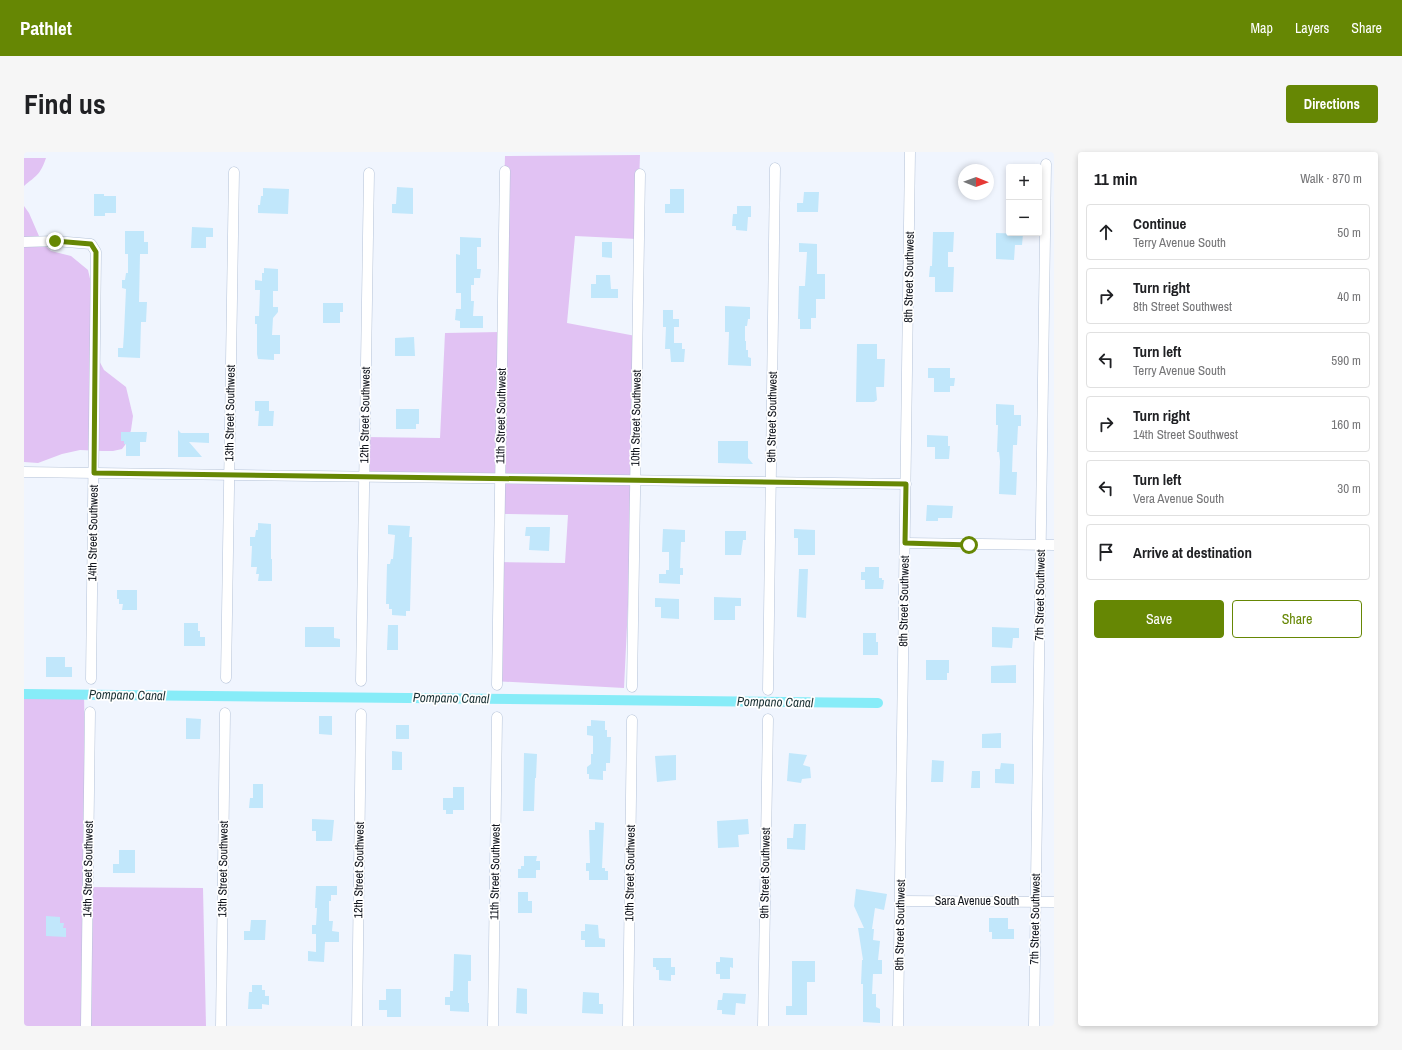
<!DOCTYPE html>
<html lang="en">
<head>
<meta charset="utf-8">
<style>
	:root { --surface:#fff; --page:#f6f6f6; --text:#202124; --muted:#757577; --line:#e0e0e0; --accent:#668704 }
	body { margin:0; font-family:"Archivo Narrow",sans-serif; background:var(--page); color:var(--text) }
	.controls { position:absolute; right:12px; top:12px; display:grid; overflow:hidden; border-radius:4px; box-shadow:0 2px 6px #0003 }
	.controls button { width:36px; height:36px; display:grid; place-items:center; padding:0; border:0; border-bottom:1px solid var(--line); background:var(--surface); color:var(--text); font:20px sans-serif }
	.compass { position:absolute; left:934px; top:12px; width:36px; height:36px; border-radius:50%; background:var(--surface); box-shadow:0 2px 6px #0003; rotate:91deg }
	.stop { position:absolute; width:12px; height:12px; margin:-9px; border:3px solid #668704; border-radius:50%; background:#fff }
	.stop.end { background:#668704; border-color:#fff; box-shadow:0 1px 4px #0008 }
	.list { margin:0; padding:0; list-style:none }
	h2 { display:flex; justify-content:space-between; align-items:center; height:52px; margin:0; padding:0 16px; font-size:17px }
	h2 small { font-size:13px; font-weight:400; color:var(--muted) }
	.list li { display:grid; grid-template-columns:26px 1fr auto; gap:12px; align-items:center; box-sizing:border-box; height:56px; margin:0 8px 8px; padding:0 8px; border:1px solid var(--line); border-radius:4px }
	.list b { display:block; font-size:15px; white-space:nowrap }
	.list p { margin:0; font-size:13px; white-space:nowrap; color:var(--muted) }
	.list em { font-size:13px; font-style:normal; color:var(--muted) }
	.actions { display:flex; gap:8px; padding:12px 16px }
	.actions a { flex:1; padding:9px 0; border:1px solid var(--accent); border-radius:4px; text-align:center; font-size:14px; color:var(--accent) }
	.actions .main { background:var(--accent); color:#fff }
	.icon { flex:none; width:22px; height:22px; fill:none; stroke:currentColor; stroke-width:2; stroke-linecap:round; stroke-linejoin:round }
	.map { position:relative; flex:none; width:1030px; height:874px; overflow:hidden; border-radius:4px }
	header { display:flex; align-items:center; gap:24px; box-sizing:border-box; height:56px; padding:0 20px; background:var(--accent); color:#fff }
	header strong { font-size:19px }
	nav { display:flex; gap:22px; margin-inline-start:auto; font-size:14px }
	.intro { display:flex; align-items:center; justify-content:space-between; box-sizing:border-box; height:96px; padding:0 24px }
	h1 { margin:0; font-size:28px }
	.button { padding:10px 18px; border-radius:4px; background:var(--accent); color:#fff; font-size:14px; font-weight:700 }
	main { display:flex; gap:24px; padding:0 24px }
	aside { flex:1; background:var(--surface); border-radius:4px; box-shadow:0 2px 6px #0003 }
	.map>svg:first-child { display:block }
	.green { fill:#e1c2f3 }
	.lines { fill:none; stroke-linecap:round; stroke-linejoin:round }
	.canal { stroke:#87ecf8; stroke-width:10 }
	.building { fill:#c1e7fb }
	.street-casing { stroke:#b5c3d8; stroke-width:11 }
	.street { stroke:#fff; stroke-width:10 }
	.route { stroke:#668704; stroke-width:5 }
	.labels { text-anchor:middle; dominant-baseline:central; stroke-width:3.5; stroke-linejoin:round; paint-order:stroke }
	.street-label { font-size:12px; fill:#0f131b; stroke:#fff }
	.water-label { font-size:13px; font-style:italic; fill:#1d3437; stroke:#fff }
</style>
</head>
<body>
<header>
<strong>Pathlet</strong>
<nav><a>Map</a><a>Layers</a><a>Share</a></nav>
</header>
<div class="intro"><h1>Find us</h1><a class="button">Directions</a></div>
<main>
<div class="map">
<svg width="1030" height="874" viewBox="0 0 1030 874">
	<rect width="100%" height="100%" fill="#f0f5fe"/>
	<g class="green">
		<polygon points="616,3 613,87 551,84 543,171 617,185 600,536 469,529 474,410 541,411 544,363 478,362 478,326 337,324 341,285 416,286 421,181 476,180 481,4"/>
		<path d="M0 6H22C16 23 13 23 0 34Z"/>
		<polygon points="0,54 5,61 18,91 27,99 47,104 64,118 70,144 71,201 80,218 102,235 109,264 107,278 104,289 98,297 89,299 78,299 56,298 38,302 14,311 0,310"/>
		<polygon points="0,538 60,539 63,735 179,736 182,874 0,874"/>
	</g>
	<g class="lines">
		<polyline class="canal" points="0,542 854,551"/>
	</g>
	<g class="building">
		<polygon points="373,35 389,36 389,62 368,61 368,52 372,52"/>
		<polygon points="239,36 265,37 264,62 234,61 234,53 236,53 237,44 239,44"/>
		<polygon points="646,37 660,37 660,61 641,61 641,52 646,52"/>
		<polygon points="780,40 795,40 794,60 773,60 773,51 779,51"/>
		<polygon points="70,42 80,42 80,44 92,44 92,61 81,61 81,64 70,64"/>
		<polygon points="713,54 727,54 727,65 724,65 723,79 712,78 712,74 708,74 709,62 713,62"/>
		<polygon points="168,75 189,76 189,85 182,85 182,96 167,96"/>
		<polygon points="101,79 120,79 120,90 124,90 124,102 116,102 115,150 123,150 122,170 117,170 116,206 94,205 94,196 99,196 100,181 102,137 98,136 98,128 101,128 102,121 104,121 104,102 101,102"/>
		<polygon points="909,80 930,80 929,100 924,100 924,115 930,115 929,140 911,140 911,125 905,125 906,114 908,114"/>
		<polygon points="972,81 999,82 998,93 991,93 990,108 972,107"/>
		<polygon points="436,85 457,86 457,95 453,95 453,117 457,117 456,126 450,126 450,133 447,133 447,149 450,149 449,164 459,164 459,176 436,176 436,169 431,168 432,157 437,157 437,141 432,141 432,102 436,103"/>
		<polygon points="578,90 588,90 588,106 578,105"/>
		<polygon points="775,91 793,92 793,122 801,122 801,147 792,147 792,166 787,166 787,177 776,177 776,167 774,167 775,134 781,134 783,100 775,100"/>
		<polygon points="240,116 254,117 254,139 249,139 249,155 254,155 254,160 249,166 248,183 256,183 256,202 250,202 250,208 234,207 233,202 233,172 231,172 231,164 235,164 236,138 231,138 231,128 238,129 238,121 240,121"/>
		<polygon points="572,123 586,123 587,137 594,137 594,146 567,146 567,132 572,132"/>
		<polygon points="299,151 319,151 319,160 316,160 316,171 299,171"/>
		<polygon points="701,154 726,155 726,167 724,167 723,174 721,174 721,189 722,189 722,198 724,198 724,205 727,206 727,214 704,213 705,180 701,180"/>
		<polygon points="639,158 649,158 649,167 655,167 655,175 650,175 650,191 658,191 658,197 661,197 660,210 647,210 646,197 641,197 642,175 639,175"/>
		<polygon points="390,185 391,204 371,204 371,186"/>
		<polygon points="833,192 853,192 853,207 861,207 860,235 852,235 853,248 850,250 832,250"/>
		<polygon points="904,216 926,216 926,226 931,226 930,234 926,234 926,240 910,240 910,226 904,226"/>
		<polygon points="231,249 245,249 245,259 250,259 249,274 234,274 235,259 231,259"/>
		<polygon points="972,252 990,253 990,263 997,263 997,274 994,274 993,293 989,293 988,320 993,320 992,343 975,342 976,309 975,300 973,300 974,273 972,273"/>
		<polygon points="372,257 395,257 395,272 392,272 392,277 372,277"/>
		<polygon points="154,278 157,281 185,281 185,291 165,290 178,305 154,305"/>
		<polygon points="97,280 123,280 122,290 116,290 116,304 102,304 102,292 100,292 100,289 97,289"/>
		<polygon points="903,283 924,284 924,294 926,294 925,307 911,307 911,295 903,295"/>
		<polygon points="694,289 724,289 724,306 729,312 694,311"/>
		<polygon points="903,353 929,354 928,366 914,366 914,369 902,369"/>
		<polygon points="234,371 247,372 247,407 248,407 248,429 234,429 235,422 232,422 233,415 227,415 228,394 226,394 226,385 231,385 232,378 234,378"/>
		<polygon points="364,373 386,374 385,385 388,385 386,459 382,459 382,464 368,463 368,457 365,457 365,452 362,452 363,412 366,412 367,407 369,407 371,383 364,382"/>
		<polygon points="502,375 526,375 525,399 505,398 506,384 501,384"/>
		<polygon points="639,377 661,378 661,390 657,390 656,416 659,416 659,423 656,423 656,432 635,431 635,422 642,422 642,418 645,418 645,400 638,400"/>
		<polygon points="770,377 791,378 791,403 774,403 774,386 770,386"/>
		<polygon points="701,379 722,379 722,388 719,388 717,403 701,403"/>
		<polygon points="841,415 855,415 855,426 858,426 858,428 860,428 859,437 841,437 841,428 837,428 837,420 841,420"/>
		<polygon points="775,417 784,417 782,466 773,465 773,463"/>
		<polygon points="93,438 113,438 113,458 98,458 99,452 95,452 95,447 93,447"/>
		<polygon points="690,445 717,446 717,454 711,454 711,468 690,468"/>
		<polygon points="631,446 655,447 655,467 637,466 637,455 631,455"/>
		<polygon points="160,471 174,471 174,479 176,479 176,485 181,485 181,494 160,494"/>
		<polygon points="364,473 374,473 374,498 363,498"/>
		<polygon points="281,475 310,475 310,486 316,487 316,495 281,495"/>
		<polygon points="968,475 995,476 995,486 989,486 988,496 968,495"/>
		<polygon points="839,481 852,481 852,490 854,490 854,503 839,503"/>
		<polygon points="22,505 41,505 41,515 48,515 48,525 22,525"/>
		<polygon points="902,508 925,508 925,521 923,521 923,528 902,528"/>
		<polygon points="992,513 992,531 967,531 967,514"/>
		<polygon points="295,564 308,564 308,583 295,582"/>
		<polygon points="162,566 177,567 176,587 162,587"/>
		<polygon points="567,568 581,569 581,578 583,578 583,585 587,585 586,611 582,611 582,619 579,619 579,628 565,627 565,622 563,622 563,615 567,612 567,602 569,602 569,584 563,583 563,574 567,574"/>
		<rect x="372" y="573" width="13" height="14"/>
		<polygon points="977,581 977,596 958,596 958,582"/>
		<polygon points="368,599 378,600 378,618 368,618"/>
		<polygon points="500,601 513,602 512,626 511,626 510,659 499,659"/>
		<polygon points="765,601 783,603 779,613 786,615 787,626 778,627 777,631 763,629"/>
		<polygon points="652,603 652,628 633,630 631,604"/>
		<polygon points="908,608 920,609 919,630 907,630"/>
		<polygon points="977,611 990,612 990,632 971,631 971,617 976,617"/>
		<polygon points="948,619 956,619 956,636 947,636"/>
		<polygon points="229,632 239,632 239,656 225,656 226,646 229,646"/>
		<polygon points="429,635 440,635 440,658 429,658 429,662 422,662 422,658 419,658 419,646 429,646"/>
		<polygon points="288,667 310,668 308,689 292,689 292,679 288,679"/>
		<polygon points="724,667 725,682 714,683 715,695 694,696 693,669"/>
		<polygon points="571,670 580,671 578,716 581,716 581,719 584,719 584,728 565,728 565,719 562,719 562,711 566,711 565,678 571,678"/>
		<polygon points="770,672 782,672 781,698 763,697 763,686 769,686"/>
		<polygon points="95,698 111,698 111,721 89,721 89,712 95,712"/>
		<polygon points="500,704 513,704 512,709 516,709 516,718 512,718 512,726 494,726 494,717 497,717 497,714 500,714"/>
		<polygon points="292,734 313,734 313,743 307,743 307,749 305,749 305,769 309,769 308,779 315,780 315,790 301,790 300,810 284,809 284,799 292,800 292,782 288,782 288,773 292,773 293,756 291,756"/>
		<polygon points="832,737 863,742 860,758 851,756 848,777 850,777 849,788 856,789 854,808 858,808 858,822 849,822 848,842 852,842 852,855 856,857 856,871 839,870 839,832 837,832 838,808 839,808 834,776 840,776 830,754"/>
		<polygon points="494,740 504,740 504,749 508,749 508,761 494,761"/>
		<polygon points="22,764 36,765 36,771 40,771 39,776 42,776 42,785 22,784"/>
		<polygon points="965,766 984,766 984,777 990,777 990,787 968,787 968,780 965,780"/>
		<polygon points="227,768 242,768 241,788 220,788 220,779 226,779"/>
		<polygon points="561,772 574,773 575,786 581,787 581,795 561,795 561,788 557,788 557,779 561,779"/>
		<polygon points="430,802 447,803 447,829 444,829 444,851 445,851 445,860 426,859 426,853 421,853 421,845 426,845 426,839 429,839"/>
		<polygon points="696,805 709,806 709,816 706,815 706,827 696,827 696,822 692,822 692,810 696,810"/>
		<polygon points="629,806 647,806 647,815 651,815 651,823 647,823 647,829 635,828 635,818 632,818 632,815 629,815"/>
		<polygon points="768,809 791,809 791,830 783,830 783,863 762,863 762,854 768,854"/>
		<polygon points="228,833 238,833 238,838 241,838 241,844 245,844 245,853 238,852 238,857 224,857 225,840 228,840"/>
		<polygon points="493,836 503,837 503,862 492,861"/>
		<polygon points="362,837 377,837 377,865 363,865 363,858 355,858 355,848 362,848"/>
		<polygon points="559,840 575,841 575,852 579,852 579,862 558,861"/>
		<polygon points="699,841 722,842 721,852 712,851 711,863 698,862 698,858 693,858 694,848 698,848"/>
	</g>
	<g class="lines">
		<defs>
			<g id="street">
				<polyline points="0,90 31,89 67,92 72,100 67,527"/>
				<polyline points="0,320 882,332"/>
				<polyline points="881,391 1030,393"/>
				<polyline points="202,526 210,20"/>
				<polyline points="337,529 345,21"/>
				<polyline points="473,533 481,19"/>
				<polyline points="608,535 616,22"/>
				<polyline points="744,538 751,16"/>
				<polyline points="876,749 1030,750"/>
				<polyline points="62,874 66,560"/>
				<polyline points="197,874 201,561"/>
				<polyline points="333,874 337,562"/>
				<polyline points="469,874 473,565"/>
				<polyline points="604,874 608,568"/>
				<polyline points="739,874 744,567"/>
				<polyline points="874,874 886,0"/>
				<polyline points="1010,874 1022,12"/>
			</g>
		</defs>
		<use href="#street" class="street-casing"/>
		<use href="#street" class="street"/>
	</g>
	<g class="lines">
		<polyline class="route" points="31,89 67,92 72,100 70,321 882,332 881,391 945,393"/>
	</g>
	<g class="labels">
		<g class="street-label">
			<text transform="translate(885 125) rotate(-89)">8th Street Southwest</text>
			<text transform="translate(206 261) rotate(-89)">13th Street Southwest</text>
			<text transform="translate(341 263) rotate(-89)">12th Street Southwest</text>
			<text transform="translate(477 264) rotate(-89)">11th Street Southwest</text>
			<text transform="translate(748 265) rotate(-89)">9th Street Southwest</text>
			<text transform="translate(612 266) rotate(-89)">10th Street Southwest</text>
			<text transform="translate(69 381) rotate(-89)">14th Street Southwest</text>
			<text transform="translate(1016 443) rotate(-89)">7th Street Southwest</text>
			<text transform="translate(880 449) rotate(-89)">8th Street Southwest</text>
			<text transform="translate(64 717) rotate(-89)">14th Street Southwest</text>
			<text transform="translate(199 717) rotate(-89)">13th Street Southwest</text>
			<text transform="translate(335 718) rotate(-89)">12th Street Southwest</text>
			<text transform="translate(471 720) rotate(-89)">11th Street Southwest</text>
			<text transform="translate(606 721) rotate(-89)">10th Street Southwest</text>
			<text transform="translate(741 721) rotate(-89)">9th Street Southwest</text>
			<text x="953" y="749">Sara Avenue South</text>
			<text transform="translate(1011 767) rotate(-89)">7th Street Southwest</text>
			<text transform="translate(876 773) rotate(-89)">8th Street Southwest</text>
		</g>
		<g class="water-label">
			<text transform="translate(103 543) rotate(1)">Pompano Canal</text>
			<text transform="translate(427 546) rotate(1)">Pompano Canal</text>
			<text transform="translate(751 550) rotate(1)">Pompano Canal</text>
		</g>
	</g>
</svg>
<div class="controls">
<button>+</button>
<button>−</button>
</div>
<svg class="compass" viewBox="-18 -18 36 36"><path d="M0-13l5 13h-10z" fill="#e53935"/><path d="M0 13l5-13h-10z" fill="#757577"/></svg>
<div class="stop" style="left:945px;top:393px"></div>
<div class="stop end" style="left:31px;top:89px"></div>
</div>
<aside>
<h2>11 min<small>Walk · 870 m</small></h2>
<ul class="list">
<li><svg class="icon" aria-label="ahead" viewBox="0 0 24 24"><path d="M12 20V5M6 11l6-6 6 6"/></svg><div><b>Continue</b><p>Terry Avenue South</p></div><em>50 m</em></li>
<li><svg class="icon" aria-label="right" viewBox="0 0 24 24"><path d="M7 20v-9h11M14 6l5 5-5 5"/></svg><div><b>Turn right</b><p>8th Street Southwest</p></div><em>40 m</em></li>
<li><svg class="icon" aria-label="left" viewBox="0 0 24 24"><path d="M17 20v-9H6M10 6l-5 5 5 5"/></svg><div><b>Turn left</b><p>Terry Avenue South</p></div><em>590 m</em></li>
<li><svg class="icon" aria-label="right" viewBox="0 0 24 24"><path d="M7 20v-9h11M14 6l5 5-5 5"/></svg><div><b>Turn right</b><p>14th Street Southwest</p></div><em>160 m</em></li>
<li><svg class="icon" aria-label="left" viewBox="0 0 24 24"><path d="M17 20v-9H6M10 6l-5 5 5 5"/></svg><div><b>Turn left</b><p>Vera Avenue South</p></div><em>30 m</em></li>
<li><svg class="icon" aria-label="arrive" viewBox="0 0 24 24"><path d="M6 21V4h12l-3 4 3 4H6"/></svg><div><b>Arrive at destination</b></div></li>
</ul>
<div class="actions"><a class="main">Save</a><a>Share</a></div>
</aside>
</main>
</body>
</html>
